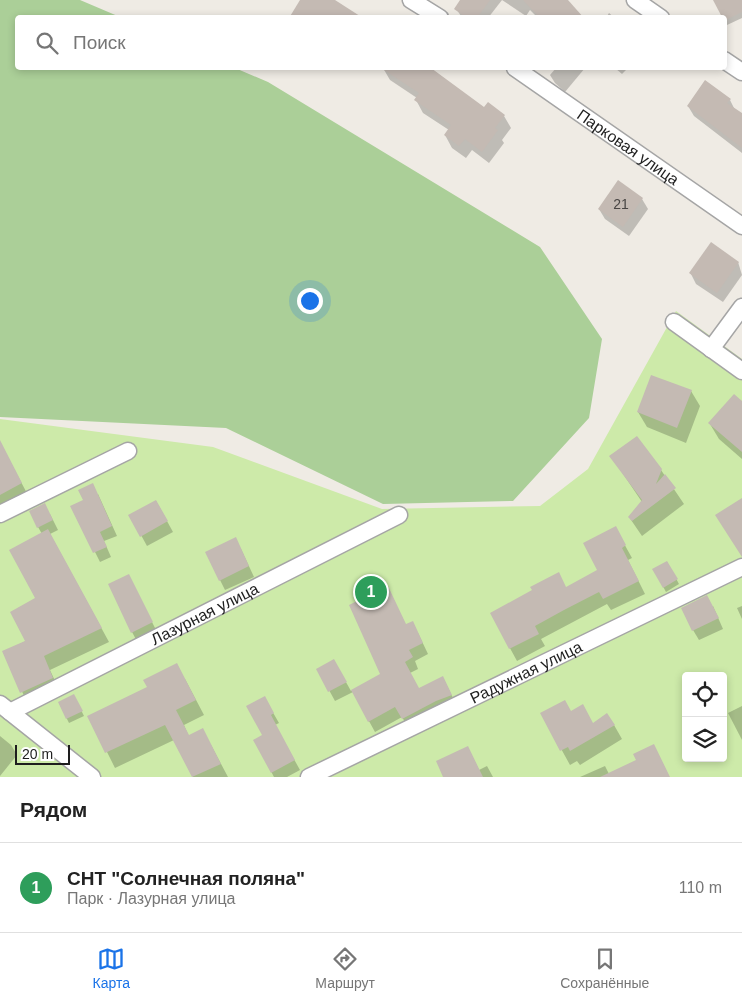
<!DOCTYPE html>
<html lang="ru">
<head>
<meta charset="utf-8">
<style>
	:root { --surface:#fff; --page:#f6f6f6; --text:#222; --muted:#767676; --line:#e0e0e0; --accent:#1a73e8 }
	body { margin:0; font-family:Arial,sans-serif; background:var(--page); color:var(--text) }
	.controls { position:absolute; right:15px; bottom:15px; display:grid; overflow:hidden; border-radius:5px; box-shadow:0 2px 8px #0003 }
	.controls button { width:45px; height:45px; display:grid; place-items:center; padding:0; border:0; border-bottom:1px solid var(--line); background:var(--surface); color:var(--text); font:25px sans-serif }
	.scale { position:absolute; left:15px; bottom:12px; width:55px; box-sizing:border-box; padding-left:5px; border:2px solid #1e1e1e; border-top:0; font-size:14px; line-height:18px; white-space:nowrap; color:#1e1e1e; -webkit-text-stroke:4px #fff; paint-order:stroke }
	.you { position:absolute; left:309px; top:300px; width:18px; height:18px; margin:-12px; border:4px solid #fff; border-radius:50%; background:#1a73e8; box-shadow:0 0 0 8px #1a73e833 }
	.badge { display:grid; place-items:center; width:32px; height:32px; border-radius:50%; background:var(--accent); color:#fff; font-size:16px; font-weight:700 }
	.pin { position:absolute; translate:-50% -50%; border:2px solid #fff; box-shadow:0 1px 5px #0006 }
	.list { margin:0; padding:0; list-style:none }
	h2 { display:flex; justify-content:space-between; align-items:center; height:65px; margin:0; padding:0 20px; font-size:21px }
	h2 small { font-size:16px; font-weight:400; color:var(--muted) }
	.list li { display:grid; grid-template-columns:32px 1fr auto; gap:15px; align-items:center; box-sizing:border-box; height:90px; padding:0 20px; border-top:1px solid var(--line) }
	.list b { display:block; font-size:19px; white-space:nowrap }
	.list p { margin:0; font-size:16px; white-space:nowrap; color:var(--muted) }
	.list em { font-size:16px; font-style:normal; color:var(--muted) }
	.icon { flex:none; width:28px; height:28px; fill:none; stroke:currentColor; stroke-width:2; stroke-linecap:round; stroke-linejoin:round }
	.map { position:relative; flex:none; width:742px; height:777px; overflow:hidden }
	.search { position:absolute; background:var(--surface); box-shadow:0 2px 8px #0003; left:15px; right:15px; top:15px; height:55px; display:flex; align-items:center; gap:12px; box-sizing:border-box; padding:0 18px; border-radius:5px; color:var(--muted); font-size:19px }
	.sheet { height:155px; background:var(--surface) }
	nav { display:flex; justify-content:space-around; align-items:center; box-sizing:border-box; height:70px; border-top:1px solid var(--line); background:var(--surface); font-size:14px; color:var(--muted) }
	nav a { display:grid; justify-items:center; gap:2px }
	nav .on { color:var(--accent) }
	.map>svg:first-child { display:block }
	.grass { fill:#cdeaa9; fill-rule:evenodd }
	.forest { fill:#abcf98 }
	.shadow { fill:#0003 }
	.building { fill:#c4bab3 }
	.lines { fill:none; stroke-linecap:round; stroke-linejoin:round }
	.minor-casing { stroke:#a5a5a5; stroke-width:19 }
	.minor { stroke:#fff; stroke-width:16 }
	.labels { text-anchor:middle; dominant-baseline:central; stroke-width:5; stroke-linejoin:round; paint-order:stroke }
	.number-label { font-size:14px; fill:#484543 }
	.street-label { font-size:16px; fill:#1e1e1e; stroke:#fff }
</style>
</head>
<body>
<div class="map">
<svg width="742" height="777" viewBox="0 0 742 777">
	<rect width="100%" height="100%" fill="#efebe4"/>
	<path class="grass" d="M676 311 742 359V777H0V419L213 447 382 509 540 506 588 469ZM686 676H723V758H686Z"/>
	<polygon class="forest" points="0,0 80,0 120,17 18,18 18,68 235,68 268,82 540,247 602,339 589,418 513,501 383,504 226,428 0,417"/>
	<g class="shadow">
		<polygon points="462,0 502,0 488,18 462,18 456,8"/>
		<polygon points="502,0 566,0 583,18 538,18 530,10 526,16"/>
		<polygon points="714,0 742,0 742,18 727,25"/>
		<polygon points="609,13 615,18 606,18"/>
		<polygon points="383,68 430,68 484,109 504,116 511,128 502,140 504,143 489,163 472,150 466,158 452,148 445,135 449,130 423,113 416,100 417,98 390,80"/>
		<polygon points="556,68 585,68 565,92 555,83 550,75"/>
		<polygon points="615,68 628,68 622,74"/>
		<polygon points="730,100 735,110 742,115 742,153 694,116 688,106"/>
		<polygon points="642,199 648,209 629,236 605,219 599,209"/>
		<polygon points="738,262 742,275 723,302 696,284 691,274"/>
		<polygon points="691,391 700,406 686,443 647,427 638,412"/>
		<polygon points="742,402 742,459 719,439 710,424"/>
		<polygon points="0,449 11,463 30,499 0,514"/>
		<polygon points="611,456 661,470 684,504 642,536 629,517 642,502"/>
		<polygon points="98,494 117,536 104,541 111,557 100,562 72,506"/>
		<polygon points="156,501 173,532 147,546 130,515"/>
		<polygon points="50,514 58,530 50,534 109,642 50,670 60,692 29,706 3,652 26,641 37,599 42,534 38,527"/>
		<polygon points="622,540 632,558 628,560 645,594 611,610 607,604 541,639 545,646 517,661 491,613 566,589 599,571"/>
		<polygon points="241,549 254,577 225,590 220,580"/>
		<polygon points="667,562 679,584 666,592 654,570"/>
		<polygon points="129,576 160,638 140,647 132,632"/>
		<polygon points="713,606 723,629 699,640 693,630"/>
		<polygon points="742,606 742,619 737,608"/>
		<polygon points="407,625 418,633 428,654 415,661 418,669 410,673 418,689 443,678 457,706 409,729 402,717 375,732 353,692 335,701 318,670 334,661 351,691 382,675"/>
		<polygon points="185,679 204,715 184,725 189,737 211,745 228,777 193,777 174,740 115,768 89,716"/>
		<polygon points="264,697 279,723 275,725 300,770 287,777 274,777 255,741 264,736"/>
		<polygon points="76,700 84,716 69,723 59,703"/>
		<polygon points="742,706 742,740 728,713"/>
		<polygon points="571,712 593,725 614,725 622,739 580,765 577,761 570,765 542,714"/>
		<polygon points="0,736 11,745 17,755 0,776"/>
		<polygon points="468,748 479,770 487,766 493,777 445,777"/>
		<polygon points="605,766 609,774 670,777 580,777"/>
	</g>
	<g class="building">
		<polygon points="300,0 335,0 363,18 289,18"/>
		<polygon points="460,0 490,0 477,18 467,18 454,9"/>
		<polygon points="523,0 568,0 584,18 540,18"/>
		<polygon points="713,0 742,0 742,12 724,21"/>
		<polygon points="381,68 431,68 484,107 488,102 505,115 495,128 498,130 482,152 465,139 459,146 444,135 451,125 414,100 419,93"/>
		<polygon points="705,80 731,99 727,103 742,113 742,148 687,106"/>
		<polygon points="618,180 643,198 623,227 598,209"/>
		<polygon points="711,242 739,262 717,293 689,273"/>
		<polygon points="651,375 692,390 677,428 637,412"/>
		<polygon points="734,394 742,401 742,452 708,423"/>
		<polygon points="637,436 662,469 656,484 665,474 676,488 632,521 628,517 642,500 609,456"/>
		<polygon points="0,440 22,483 0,495"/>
		<polygon points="93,483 112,526 100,532 107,547 93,553 70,506 83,500 78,490"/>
		<polygon points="742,498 742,557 715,515"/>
		<polygon points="156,500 168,521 140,537 128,515"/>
		<polygon points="45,503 53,520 37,528 29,511"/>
		<polygon points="616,526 626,545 622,548 639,581 603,599 599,592 564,610 535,626 539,634 509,649 490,613 532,590 530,587 559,572 566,587 597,570 583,543"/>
		<polygon points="48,529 102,628 44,656 53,678 20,693 2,651 25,641 10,612 35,598 9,550"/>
		<polygon points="236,537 249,566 219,581 205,552"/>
		<polygon points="667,561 678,579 663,588 652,569"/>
		<polygon points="129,574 153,622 131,633 108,584"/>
		<polygon points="388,586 406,624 413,621 423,643 409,650 413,657 405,662 419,688 443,676 452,695 436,701 402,719 395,707 368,722 351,690 380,674 349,605"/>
		<polygon points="707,595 719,618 692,631 681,608"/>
		<polygon points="334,659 347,682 328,692 316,669"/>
		<polygon points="177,663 196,700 176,710 189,735 203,728 221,764 192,777 165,725 105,753 87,716 147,687 143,680"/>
		<polygon points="74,694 83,711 66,719 58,702"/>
		<polygon points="265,696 274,713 271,715 295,760 271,773 253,740 262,735 246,706"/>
		<polygon points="565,700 571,711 583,704 593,723 607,713 615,725 570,751 568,747 560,751 540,713"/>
		<polygon points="654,744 670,777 600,777 636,760 633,754"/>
		<polygon points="468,746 483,777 443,777 436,761"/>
	</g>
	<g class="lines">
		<defs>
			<g id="minor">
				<polyline points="411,0 440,18"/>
				<polyline points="635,0 661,18"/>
				<polyline points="724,60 742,72"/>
				<path id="s1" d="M515 68 742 226"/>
				<polyline points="674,322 742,371"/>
				<polyline points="711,349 742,307"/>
				<polyline points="0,514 128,451"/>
				<polyline points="0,704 92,777"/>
				<path id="s2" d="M10 712 399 515"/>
				<path id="s3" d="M309 777 742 567"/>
			</g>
		</defs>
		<use href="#minor" class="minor-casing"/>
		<use href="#minor" class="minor"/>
	</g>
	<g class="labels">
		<g class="number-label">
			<text x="621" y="204">21</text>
		</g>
		<g class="street-label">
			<text stroke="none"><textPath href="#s1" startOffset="138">Парковая улица</textPath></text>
			<text stroke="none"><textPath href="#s2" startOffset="218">Лазурная улица</textPath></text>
			<text stroke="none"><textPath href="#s3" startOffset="241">Радужная улица</textPath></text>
		</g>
	</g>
</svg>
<div class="controls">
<button><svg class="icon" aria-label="locate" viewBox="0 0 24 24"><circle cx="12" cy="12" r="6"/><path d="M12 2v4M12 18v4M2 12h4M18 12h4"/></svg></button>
<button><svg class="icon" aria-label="layers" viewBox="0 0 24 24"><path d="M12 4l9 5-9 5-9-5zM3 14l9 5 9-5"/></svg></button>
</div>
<div class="scale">20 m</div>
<div class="you"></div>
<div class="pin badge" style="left:371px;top:592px;background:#2e9e5b">1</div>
<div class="search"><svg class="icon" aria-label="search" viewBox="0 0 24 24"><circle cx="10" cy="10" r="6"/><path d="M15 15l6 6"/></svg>Поиск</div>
</div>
<section class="sheet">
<h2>Рядом<small></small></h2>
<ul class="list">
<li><span class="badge" style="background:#2e9e5b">1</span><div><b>СНТ &quot;Солнечная поляна&quot;</b><p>Парк · Лазурная улица</p></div><em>110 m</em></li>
</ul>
</section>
<nav>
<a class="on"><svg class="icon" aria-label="map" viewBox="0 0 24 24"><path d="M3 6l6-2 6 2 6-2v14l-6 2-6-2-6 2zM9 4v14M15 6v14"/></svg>Карта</a>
<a><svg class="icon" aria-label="directions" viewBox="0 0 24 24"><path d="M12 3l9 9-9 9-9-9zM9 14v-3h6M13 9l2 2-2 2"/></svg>Маршрут</a>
<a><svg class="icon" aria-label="saved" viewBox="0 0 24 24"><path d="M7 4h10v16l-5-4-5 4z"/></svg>Сохранённые</a>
</nav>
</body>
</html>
